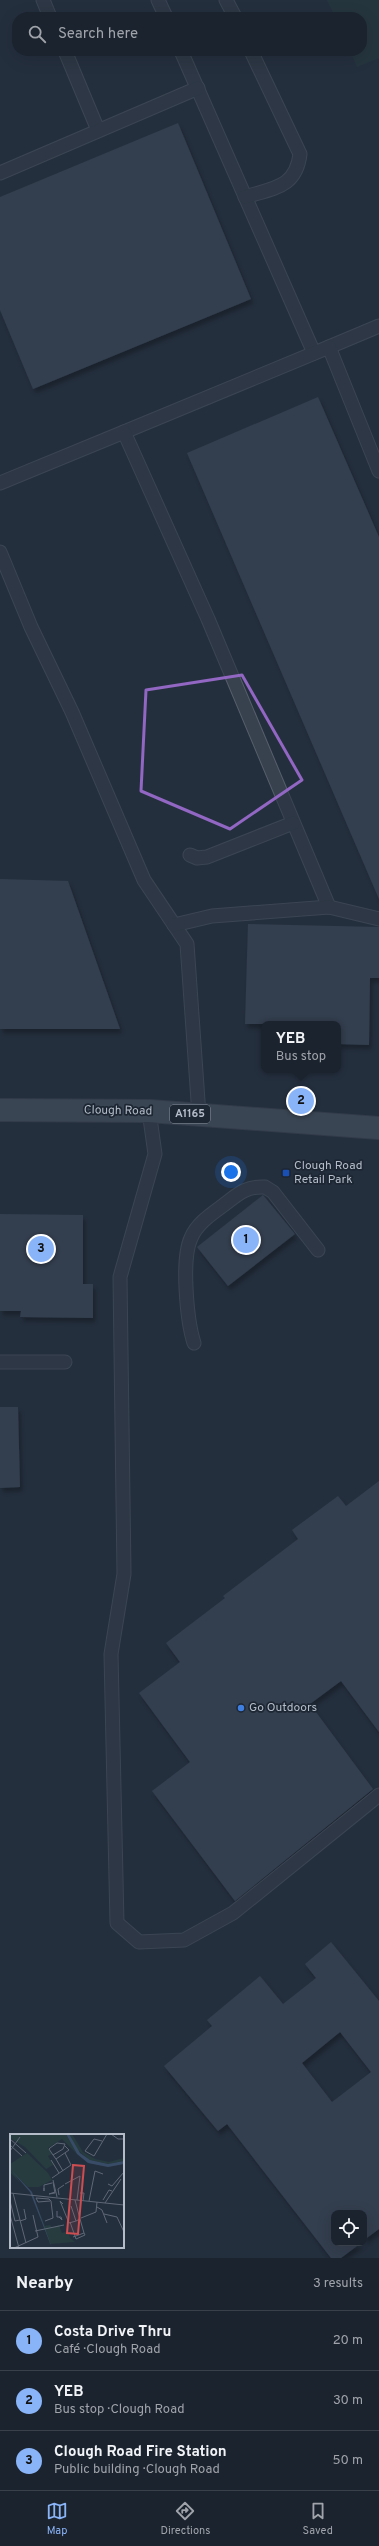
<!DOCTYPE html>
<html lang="en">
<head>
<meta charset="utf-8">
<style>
	:root { --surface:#1b232e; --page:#242b36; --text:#f1f3f6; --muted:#a0a4aa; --line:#39404a; --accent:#8ab4f8 }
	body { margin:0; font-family:Overpass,sans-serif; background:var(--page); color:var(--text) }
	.controls { position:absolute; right:12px; bottom:12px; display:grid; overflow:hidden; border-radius:8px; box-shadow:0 4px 16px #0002 }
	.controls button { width:36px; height:36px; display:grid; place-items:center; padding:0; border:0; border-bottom:1px solid var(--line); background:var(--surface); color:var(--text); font:20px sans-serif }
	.you { position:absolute; left:231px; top:1172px; width:14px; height:14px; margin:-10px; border:3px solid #fff; border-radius:50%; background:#1a73e8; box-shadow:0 0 0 6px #1a73e833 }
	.badge { display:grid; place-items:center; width:26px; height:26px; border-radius:50%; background:var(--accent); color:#111; font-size:13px; font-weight:700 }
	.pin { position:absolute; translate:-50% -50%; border:2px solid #fff; box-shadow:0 1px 4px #0006 }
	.popup { position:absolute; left:261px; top:1021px; width:80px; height:52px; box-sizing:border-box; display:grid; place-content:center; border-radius:8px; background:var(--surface); filter:drop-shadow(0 1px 3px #0005); font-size:13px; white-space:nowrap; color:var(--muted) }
	.popup b { font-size:15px; color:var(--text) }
	.popup::after { content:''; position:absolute; left:50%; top:100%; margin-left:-8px; border:8px solid transparent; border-top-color:var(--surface) }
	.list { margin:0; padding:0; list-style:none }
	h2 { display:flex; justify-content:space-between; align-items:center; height:52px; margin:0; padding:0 16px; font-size:17px }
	h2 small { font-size:13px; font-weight:400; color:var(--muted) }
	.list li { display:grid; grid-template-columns:26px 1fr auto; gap:12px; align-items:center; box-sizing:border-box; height:60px; padding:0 16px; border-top:1px solid var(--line) }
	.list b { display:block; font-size:15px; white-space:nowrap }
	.list p { margin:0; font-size:13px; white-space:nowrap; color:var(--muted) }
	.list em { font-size:13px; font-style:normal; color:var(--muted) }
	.icon { flex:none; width:22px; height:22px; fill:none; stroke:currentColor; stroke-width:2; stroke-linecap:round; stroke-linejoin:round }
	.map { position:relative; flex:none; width:379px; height:2258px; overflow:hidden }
	.search { position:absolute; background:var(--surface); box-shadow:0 4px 16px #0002; left:12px; right:12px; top:12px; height:44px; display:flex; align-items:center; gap:10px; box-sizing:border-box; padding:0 14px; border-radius:16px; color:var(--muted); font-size:15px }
	.sheet { height:232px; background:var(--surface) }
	nav { display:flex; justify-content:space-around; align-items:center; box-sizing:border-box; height:56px; border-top:1px solid var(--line); background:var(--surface); font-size:11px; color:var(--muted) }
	nav a { display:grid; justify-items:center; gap:2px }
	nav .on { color:var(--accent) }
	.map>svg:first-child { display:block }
	.green { fill:#263c3f }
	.building { fill:#455162; fill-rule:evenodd; filter:url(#shadow) }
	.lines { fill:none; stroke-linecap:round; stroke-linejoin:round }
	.service-casing { stroke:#565f6c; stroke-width:15 }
	.primary-casing { stroke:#414a57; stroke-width:24 }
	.service { stroke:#38414e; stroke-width:13 }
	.primary { stroke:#56606e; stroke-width:22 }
	.marked { fill:none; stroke:#9266c3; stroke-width:3; stroke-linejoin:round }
	.transit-dot { fill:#1a4fb4; stroke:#1d2633; stroke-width:1.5 }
	.shop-dot { fill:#3f7fe0; stroke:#1d2633; stroke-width:1.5 }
	.labels { text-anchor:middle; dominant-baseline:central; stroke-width:3.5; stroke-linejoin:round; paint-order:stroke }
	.shield { fill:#1d2633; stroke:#878f9c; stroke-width:1 }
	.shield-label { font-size:11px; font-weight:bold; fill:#b4bcc9 }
	.street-label { font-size:12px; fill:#b4bcc9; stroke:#1d2633 }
	.poi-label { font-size:12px; fill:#b4bcc9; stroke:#1d2633; text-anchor:start }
	.inset-road { fill:none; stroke:#5e6776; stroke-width:1 }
	.view { fill:#ce4d50; fill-opacity:0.15; stroke:#ce4d50; stroke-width:2 }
	.inset-edge { fill:none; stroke:#b4bcc9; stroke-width:2 }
</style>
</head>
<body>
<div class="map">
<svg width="379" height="2258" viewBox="0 0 379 2258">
	<defs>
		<filter id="shadow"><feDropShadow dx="2.5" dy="4.5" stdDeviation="2" flood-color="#0009"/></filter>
	</defs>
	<rect width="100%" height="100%" fill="#242f3e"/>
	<polygon class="green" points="327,0 379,0 379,58 357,67 350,51 362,51 362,17 335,17"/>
	<g class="building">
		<polygon points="178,123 251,299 33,389 0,310 0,197"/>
		<polygon points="318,397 379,537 379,899 187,453"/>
		<polygon points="0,879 68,881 120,1029 0,1029"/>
		<polygon points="248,924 379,927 379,978 370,978 369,1045 338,1044 338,1024 245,1024"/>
		<polygon points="263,1195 295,1234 228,1286 197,1247"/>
		<polygon points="0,1214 83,1215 83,1284 93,1284 93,1318 20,1317 21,1311 0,1311"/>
		<polygon points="0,1407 18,1407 20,1487 0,1488"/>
		<polygon points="379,1481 379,1732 341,1681 310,1704 373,1789 235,1901 152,1791 190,1762 139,1693 180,1662 166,1643 225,1598 223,1596 298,1539 292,1530 338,1496 346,1506"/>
		<path d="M331 1942 379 2001V2229L364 2240V2213H334V2243H361L341 2258H331L227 2124 218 2131 164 2066 212 2026 207 2020 260 1976 283 2004 316 1978 305 1964ZM340 2032 371 2072 332 2102 302 2063Z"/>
	</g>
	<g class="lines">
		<defs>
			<g id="service">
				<polyline points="43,0 50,17"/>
				<polyline points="158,0 166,17"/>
				<polyline points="226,0 235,17"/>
				<polyline points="65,51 98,130"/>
				<polyline points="181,51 314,353"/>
				<polyline points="0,173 198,88"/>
				<path d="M245 197C273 188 296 188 300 154L251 51"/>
				<polyline points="329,347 379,326"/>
				<polyline points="124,432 329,347 379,471"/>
				<polyline points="0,483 124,432 208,619 329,907"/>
				<polyline points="0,552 31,627 72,712 144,880 187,944 199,1115"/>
				<polyline points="190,855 197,858 207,857 293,823"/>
				<polyline points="174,925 212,916 329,907 379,919"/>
				<polyline points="149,1111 155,1154 120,1277 124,1574 111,1654 117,1923 139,1942 184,1940 233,1913 379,1795"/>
				<path d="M194 1343C187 1321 181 1259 191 1238 197 1223 213 1213 225 1204 239 1193 247 1186 265 1187L273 1192 318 1250"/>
				<polyline points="0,1362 65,1362"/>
			</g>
			<polyline id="primary" points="0,1110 149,1111 379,1128"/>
		</defs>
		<use href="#service" class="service-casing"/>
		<use href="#primary" class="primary-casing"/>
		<use href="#service" class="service"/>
		<use href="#primary" class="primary"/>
	</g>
	<path d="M0 0H379V2258H0ZM242 675 302 780 230 829 141 791 146 690Z" fill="#242f3e" fill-opacity=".55" fill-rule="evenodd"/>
	<path class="marked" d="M242 675 302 780 230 829 141 791 146 690Z"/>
	<rect class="transit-dot" x="282" y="1169" width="8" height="8" rx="2"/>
	<circle class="shop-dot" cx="241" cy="1708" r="4"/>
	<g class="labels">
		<rect class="shield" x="170" y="1105" width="40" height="18" rx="3"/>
		<g class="shield-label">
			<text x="190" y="1114">A1165</text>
		</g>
		<g class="street-label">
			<text transform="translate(118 1111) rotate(1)">Clough Road</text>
		</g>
		<g class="poi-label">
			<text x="294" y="1166">Clough Road<tspan x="294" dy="14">Retail Park</tspan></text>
			<text x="249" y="1708">Go Outdoors</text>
		</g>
	</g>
	<g transform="translate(10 2134)">
		<rect width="114" height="114" fill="#242f3e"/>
		<path d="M0 0H56L67 20 52 5 38 14 42 20 38 22 43 31 36 35 15 13 0 4ZM59 0H62L73 18 85 25 99 28 114 24V27L98 30 80 26 66 15ZM17 19 38 39 42 46 29 53H18L5 41 11 50 0 38V36L4 40 0 35V30ZM23 62 35 92 40 91 42 94 49 91 52 99 58 97 60 104 65 108 40 110Z" fill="#263c3f"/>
		<path d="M56 0H59L70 19 80 26 98 30 114 27V30L98 33 78 29 67 20ZM0 35 22 58 42 114 20 58Z" fill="#394c67"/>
		<path class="inset-road" d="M101 0 108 5H114M0 5 16 19M92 7 84 5 75 17 84 22 97 0M0 11 12 22M0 17 10 3M43 21 53 15 55 10 47 9 40 14 39 15 43 21 46 25M41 26 49 39M53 37 46 25 59 16 55 12M42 44 61 31 55 19M43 46 47 63M43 48 45 59 39 60 45 58M55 50 70 42 67 66M98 50 102 52 114 38M34 54V57V51L42 49M0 59 114 71M3 59 16 109M70 59H74L73 67M49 61 48 55 54 51M93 66 99 56 102 57M0 67 5 87 10 86M40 67 28 68 26 64 39 65 41 67M79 67 85 37 93 40M95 69 111 45M53 70 50 67 59 89 66 87M61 72 66 87 70 85 65 66M87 73 92 76 97 89M47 77V83H51L52 86 49 83M94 80 107 83 114 98M0 81 9 114M71 84 86 78 87 68M10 87 16 85 14 75M35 87 43 84 41 67M60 88 66 105 75 101 74 99M25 97 54 91M63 103 74 99 70 85M4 114 28 103 23 81"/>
		<path class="view" d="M63 31 74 32 68 100 57 99Z"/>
		<rect width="114" height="114" class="inset-edge"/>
	</g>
</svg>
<div class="controls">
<button><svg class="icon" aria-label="locate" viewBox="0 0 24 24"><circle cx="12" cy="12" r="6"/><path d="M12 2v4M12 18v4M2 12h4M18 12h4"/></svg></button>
</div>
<div class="you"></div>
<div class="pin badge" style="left:246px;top:1240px">1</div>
<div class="pin badge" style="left:301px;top:1101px">2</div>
<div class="popup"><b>YEB</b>Bus stop</div>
<div class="pin badge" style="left:41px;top:1249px">3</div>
<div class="search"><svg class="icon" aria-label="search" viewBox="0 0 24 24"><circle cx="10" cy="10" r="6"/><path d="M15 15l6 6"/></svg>Search here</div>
</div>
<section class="sheet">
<h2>Nearby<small>3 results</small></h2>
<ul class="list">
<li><span class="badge">1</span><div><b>Costa Drive Thru</b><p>Café · Clough Road</p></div><em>20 m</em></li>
<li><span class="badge">2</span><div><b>YEB</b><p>Bus stop · Clough Road</p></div><em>30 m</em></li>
<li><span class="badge">3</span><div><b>Clough Road Fire Station</b><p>Public building · Clough Road</p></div><em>50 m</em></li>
</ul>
</section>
<nav>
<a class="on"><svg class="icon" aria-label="map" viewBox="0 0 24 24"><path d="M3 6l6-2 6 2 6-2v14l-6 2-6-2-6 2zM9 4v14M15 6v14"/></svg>Map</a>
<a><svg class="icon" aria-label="directions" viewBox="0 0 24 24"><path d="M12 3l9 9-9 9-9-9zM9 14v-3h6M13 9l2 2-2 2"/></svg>Directions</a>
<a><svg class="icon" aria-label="saved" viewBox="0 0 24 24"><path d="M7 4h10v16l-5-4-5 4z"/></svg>Saved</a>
</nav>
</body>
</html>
